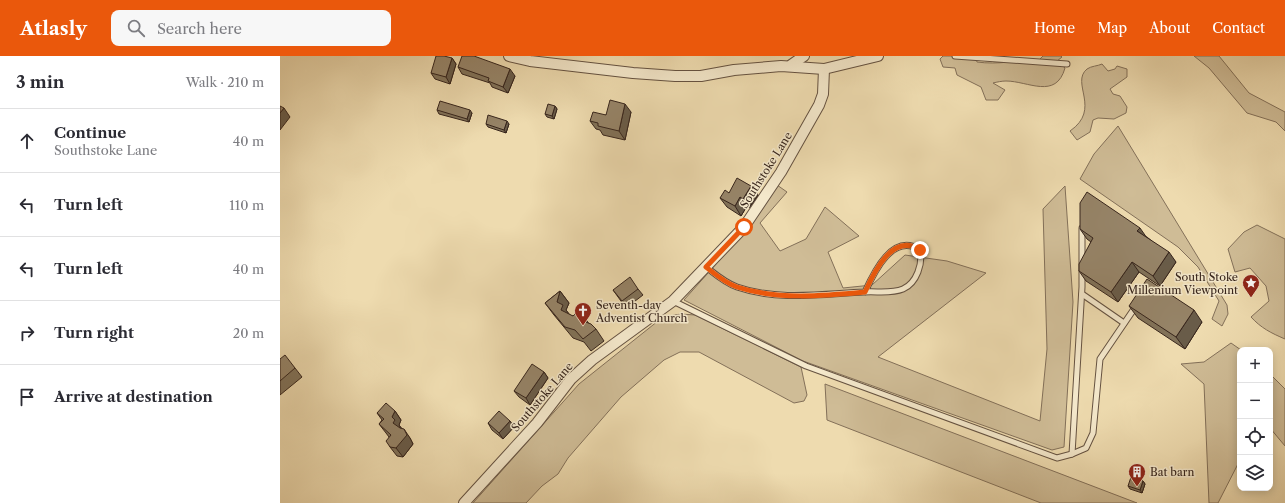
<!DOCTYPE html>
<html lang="en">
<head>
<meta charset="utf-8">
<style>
	:root { --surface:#fff; --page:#f7f7f7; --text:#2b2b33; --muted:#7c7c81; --line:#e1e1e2; --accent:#ea580c }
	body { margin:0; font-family:"Libre Caslon Text",serif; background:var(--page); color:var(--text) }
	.controls { position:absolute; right:12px; bottom:12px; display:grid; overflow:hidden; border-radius:8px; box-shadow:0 2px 10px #0003 }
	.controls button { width:36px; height:36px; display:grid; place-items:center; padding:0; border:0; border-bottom:1px solid var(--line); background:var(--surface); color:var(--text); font:20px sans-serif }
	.stop { position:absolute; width:12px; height:12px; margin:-9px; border:3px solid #ea580c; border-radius:50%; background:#fff }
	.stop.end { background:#ea580c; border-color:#fff; box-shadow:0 1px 4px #0008 }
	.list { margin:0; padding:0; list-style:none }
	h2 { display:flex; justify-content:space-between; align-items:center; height:52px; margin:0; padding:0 16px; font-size:17px }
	h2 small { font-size:13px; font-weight:400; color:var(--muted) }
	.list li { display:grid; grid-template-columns:26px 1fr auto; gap:12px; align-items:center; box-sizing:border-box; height:64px; padding:0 16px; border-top:1px solid var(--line) }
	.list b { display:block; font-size:15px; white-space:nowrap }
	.list p { margin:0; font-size:13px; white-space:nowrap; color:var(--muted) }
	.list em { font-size:13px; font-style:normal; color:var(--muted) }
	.icon { flex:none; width:22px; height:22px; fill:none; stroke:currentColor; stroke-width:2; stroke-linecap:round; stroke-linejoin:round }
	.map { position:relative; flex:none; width:1005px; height:447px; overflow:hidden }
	header { display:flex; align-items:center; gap:24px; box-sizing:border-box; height:56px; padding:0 20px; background:var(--accent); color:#fff }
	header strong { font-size:19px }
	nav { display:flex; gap:22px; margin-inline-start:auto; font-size:14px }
	.search { width:280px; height:36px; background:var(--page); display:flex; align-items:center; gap:10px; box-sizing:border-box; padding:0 14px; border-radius:8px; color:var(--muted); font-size:15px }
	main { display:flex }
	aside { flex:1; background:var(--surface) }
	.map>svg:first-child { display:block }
	.green { fill:#cfbc96; stroke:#837059 }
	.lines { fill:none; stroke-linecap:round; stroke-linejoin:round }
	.lane-casing { stroke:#655241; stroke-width:7 }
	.street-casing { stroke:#655241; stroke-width:12 }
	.lane { stroke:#f4e8cb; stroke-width:5 }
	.street { stroke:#f4e8cb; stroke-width:10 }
	.wall { fill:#817259; stroke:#37251c }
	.shaded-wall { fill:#695c49; stroke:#37251c }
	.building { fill:#968468; stroke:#37251c }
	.route { stroke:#ea580c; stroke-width:5 }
	.labels { text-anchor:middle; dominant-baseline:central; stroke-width:3; stroke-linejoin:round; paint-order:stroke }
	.street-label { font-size:11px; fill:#37251c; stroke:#f4e8cb }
	.poi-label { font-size:11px; fill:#37251c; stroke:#f4e8cb; text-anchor:start }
</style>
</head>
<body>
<header>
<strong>Atlasly</strong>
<div class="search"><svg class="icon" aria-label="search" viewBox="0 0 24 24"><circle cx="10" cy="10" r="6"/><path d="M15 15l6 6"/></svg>Search here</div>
<nav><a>Home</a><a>Map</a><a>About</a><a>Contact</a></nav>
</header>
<main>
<aside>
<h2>3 min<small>Walk · 210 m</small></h2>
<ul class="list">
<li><svg class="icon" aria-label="ahead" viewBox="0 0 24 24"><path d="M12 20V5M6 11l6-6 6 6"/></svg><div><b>Continue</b><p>Southstoke Lane</p></div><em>40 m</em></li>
<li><svg class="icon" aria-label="left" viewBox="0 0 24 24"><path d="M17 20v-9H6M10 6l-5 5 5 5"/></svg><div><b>Turn left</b></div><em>110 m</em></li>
<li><svg class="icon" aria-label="left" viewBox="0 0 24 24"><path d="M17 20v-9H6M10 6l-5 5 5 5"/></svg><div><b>Turn left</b></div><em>40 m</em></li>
<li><svg class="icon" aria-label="right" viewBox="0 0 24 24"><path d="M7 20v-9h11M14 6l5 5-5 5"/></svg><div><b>Turn right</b></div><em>20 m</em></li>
<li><svg class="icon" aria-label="arrive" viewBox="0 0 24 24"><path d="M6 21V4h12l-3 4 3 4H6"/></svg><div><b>Arrive at destination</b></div></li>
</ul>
</aside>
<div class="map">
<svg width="1005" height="447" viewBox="0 0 1005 447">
	<rect width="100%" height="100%" fill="#eedbaf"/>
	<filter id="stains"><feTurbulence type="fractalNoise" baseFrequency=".005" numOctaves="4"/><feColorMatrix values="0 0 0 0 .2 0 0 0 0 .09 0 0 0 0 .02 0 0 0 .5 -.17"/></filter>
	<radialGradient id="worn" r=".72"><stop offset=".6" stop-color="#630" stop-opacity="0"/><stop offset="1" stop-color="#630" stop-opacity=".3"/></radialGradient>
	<g class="green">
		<path d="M663 0H695L697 6C718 9 737 4 758 5L763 0H781L782 1 777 5 785 12C776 44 748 25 726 25 722 25 717 26 713 27L725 34 718 44H706L701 31 677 19 675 12 663 11 660 3Z"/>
		<polygon points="914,0 939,0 969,37 1005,56 1005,75 996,66 967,57 929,12"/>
		<path d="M822 8 828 15 835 13 837 10 847 13V21L830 33 833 38 840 40 847 51 846 57 834 63 818 62 813 64 810 76 797 84 790 75C822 53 790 27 807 13 811 10 818 10 822 8Z"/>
		<polygon points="838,70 947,249 948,258 942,270 932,263 939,245 918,211 898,191 800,123 814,98"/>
		<polygon points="497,129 507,136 480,167 500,195 526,183 545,151 579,180 548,196 563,232 592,229 625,199 667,205 706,217 598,301 760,365 767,293 763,153 785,130 793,246 784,391 772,394 523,305 404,244 469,171"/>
		<path d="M977 169 1005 183V283C991 277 981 272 971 261L989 245 986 230 970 212 955 216 948 193 964 176Z"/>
		<polygon points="401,258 415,259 521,311 527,339 524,345 514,347 419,296 400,296 384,304 341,341 288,402 278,418 262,430 246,447 193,447 299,328 383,261"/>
		<polygon points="951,287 961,294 960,404 938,447 929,447 924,328 901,308 924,306"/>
		<polygon points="990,318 1005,333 1005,390 990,372"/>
		<polygon points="545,328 857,447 761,447 547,364"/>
	</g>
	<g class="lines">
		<defs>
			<g id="lane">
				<polyline points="675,0 787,8"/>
				<path d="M426 211C435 218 445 227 457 231 497 245 542 238 584 236 597 235 611 238 623 233 637 227 643 207 640 194 613 176 594 216 585 236"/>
				<polyline points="802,238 844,267"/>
				<polyline points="393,245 526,310 777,402 792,398 802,231 802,172"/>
				<polyline points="792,398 806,392 813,377 820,303 856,250"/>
			</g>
			<g id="street">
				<polyline points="229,0 250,5 353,17 395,20 421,20 454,14 501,10 544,13 598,0"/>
				<polyline points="511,9 524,0"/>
				<polyline points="184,447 257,367 291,323 312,304 393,245 464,171 501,116 539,49 543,38 544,13"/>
			</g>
		</defs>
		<use href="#lane" class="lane-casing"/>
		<use href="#street" class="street-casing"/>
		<use href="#lane" class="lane"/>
		<use href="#street" class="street"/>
	</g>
	<g class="wall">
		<polygon points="172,2 176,8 170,28 155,23 151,17"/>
		<polygon points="178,11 235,20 228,37 212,31 210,27 182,18"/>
		<polygon points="275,50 277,53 274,63 267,61 265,58"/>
		<polygon points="157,54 192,57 189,66 159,58"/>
		<polygon points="351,56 345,84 323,79 320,74 316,73 310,65 326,59"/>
		<polygon points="206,68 229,68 226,77 208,71"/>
		<polygon points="471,130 478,139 469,152 467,150 461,160 447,151 440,142 449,137"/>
		<polygon points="800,173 867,181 896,206 880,230 859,216 838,246 806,225 799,215 811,186 807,183"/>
		<polygon points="358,233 363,239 346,252 333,234"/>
		<polygon points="280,235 289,247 286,254 290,259 293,260 305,262 308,267 316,273 324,285 311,295 304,286 293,282 274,259 265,247"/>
		<polygon points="849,250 922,266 905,293 858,262"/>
		<polygon points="0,303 15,312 22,321 0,339"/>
		<polygon points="264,316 268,322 250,349 239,341 234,335"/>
		<polygon points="115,355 121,364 119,369 130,382 133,388 123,401 117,400 110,391 109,381 106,377 99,368 102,364 97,357"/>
		<polygon points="230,365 234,371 223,383 212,374 208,367"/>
		<polygon points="863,425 865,428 862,437 850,433 848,430"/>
	</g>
	<g class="shaded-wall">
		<polygon points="172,2 176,8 170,28 166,21"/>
		<polygon points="230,13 235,20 228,37 223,31"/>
		<polygon points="345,48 351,56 345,84 339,75"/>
		<polygon points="275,50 277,53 274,63 272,60"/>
		<polygon points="4,52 10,61 0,74 0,57"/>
		<polygon points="190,54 192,57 189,66 187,63"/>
		<polygon points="227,65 229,68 226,77 224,74"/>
		<polygon points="471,130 478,139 469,152 463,143"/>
		<polygon points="460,141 467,150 461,160 455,150"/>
		<polygon points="860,172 867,182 857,175"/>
		<polygon points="889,196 896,206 880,230 873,220"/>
		<polygon points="852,206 859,216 838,246 831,236"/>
		<polygon points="280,235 289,247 286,254 291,261 281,254 277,246"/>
		<polygon points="914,254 922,266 905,293 896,281"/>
		<polygon points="305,262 313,274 303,265"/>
		<polygon points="264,316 268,322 250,349 246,342"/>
		<polygon points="115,355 121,364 119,369 121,373 120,376 113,367 112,361"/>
		<polygon points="230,365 234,371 223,383 219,377"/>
		<polygon points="124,373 130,382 133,388 123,401 116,392"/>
		<polygon points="863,425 865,428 862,437 860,434"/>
	</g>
	<g class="building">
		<polygon points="156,0 164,0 172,2 166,21 151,17"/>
		<polygon points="182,0 194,0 230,13 223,31 208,25 209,22 178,11"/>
		<polygon points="330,44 345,48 339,75 318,70 318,67 310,65 313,56 326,59"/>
		<polygon points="160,45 190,54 187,63 157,54"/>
		<polygon points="268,48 275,50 272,60 265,58"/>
		<polygon points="0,50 4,52 0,57"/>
		<polygon points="208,59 227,65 224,74 206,68"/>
		<polygon points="457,122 471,130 463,143 460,141 455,150 440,142 445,134 449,137"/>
		<polygon points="807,136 860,172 857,175 889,196 873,220 852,206 831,236 799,215 799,208 813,182 800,173 800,147"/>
		<polygon points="350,221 358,233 342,245 333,234"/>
		<polygon points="867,223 914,254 896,281 849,250"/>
		<polygon points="280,235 277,246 283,249 281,254 293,260 295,258 305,262 303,265 311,268 316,273 303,283 295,274 285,271 265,247"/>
		<polygon points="5,299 15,312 0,325 0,303"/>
		<polygon points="252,308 264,316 246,342 234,335"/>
		<polygon points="106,347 115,355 112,361 115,364 113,367 120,372 124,373 127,379 116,392 110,391 106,385 111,379 99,368 104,363 97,357"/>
		<polygon points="219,355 230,365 219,377 208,367"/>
		<polygon points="851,421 863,425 860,434 848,430"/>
	</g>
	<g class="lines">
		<path class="route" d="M464 171 426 211C435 218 445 227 457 231 497 244 543 240 585 236 594 216 613 176 640 194"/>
	</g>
	<defs>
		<symbol id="sight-pin" viewBox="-11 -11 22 30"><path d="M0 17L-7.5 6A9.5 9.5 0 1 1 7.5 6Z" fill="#8f2418" stroke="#f4e8cb"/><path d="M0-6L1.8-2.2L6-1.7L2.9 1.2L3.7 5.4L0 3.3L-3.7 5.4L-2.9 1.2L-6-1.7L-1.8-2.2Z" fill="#fff"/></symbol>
		<symbol id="church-pin" viewBox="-11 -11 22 30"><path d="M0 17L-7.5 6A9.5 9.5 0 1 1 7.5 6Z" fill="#8f2418" stroke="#f4e8cb"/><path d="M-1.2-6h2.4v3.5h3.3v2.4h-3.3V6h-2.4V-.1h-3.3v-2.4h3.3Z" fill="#fff"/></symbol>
		<symbol id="building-pin" viewBox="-11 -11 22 30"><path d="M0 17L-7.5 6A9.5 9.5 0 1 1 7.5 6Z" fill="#8f2418" stroke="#f4e8cb"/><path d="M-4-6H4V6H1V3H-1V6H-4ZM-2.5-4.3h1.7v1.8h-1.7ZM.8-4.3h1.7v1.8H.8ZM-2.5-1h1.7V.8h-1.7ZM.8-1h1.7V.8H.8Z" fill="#fff"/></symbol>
	</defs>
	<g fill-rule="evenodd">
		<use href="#sight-pin" x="961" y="217" width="20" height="27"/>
		<use href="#church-pin" x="293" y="245" width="20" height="27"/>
		<use href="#building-pin" x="847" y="406" width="20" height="27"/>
	</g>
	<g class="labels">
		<g class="street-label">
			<text transform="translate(486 114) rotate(-58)">Southstoke Lane</text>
			<text transform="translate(262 341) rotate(-49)">Southstoke Lane</text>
		</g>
		<g class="poi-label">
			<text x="958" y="221" text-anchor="end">South Stoke<tspan x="958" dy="13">Millenium Viewpoint</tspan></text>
			<text x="316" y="249">Seventh-day<tspan x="316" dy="13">Adventist Church</tspan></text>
			<text x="870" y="416">Bat barn</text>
		</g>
	</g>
	<rect width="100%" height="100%" filter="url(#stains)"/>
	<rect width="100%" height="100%" fill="url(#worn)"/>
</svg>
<div class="controls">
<button>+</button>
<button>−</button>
<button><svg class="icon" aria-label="locate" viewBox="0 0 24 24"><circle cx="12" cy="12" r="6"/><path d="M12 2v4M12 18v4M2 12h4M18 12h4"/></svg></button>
<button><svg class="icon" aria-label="layers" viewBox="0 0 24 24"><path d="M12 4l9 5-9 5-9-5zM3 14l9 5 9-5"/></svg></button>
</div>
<div class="stop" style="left:464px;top:171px"></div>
<div class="stop end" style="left:640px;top:194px"></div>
</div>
</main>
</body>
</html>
